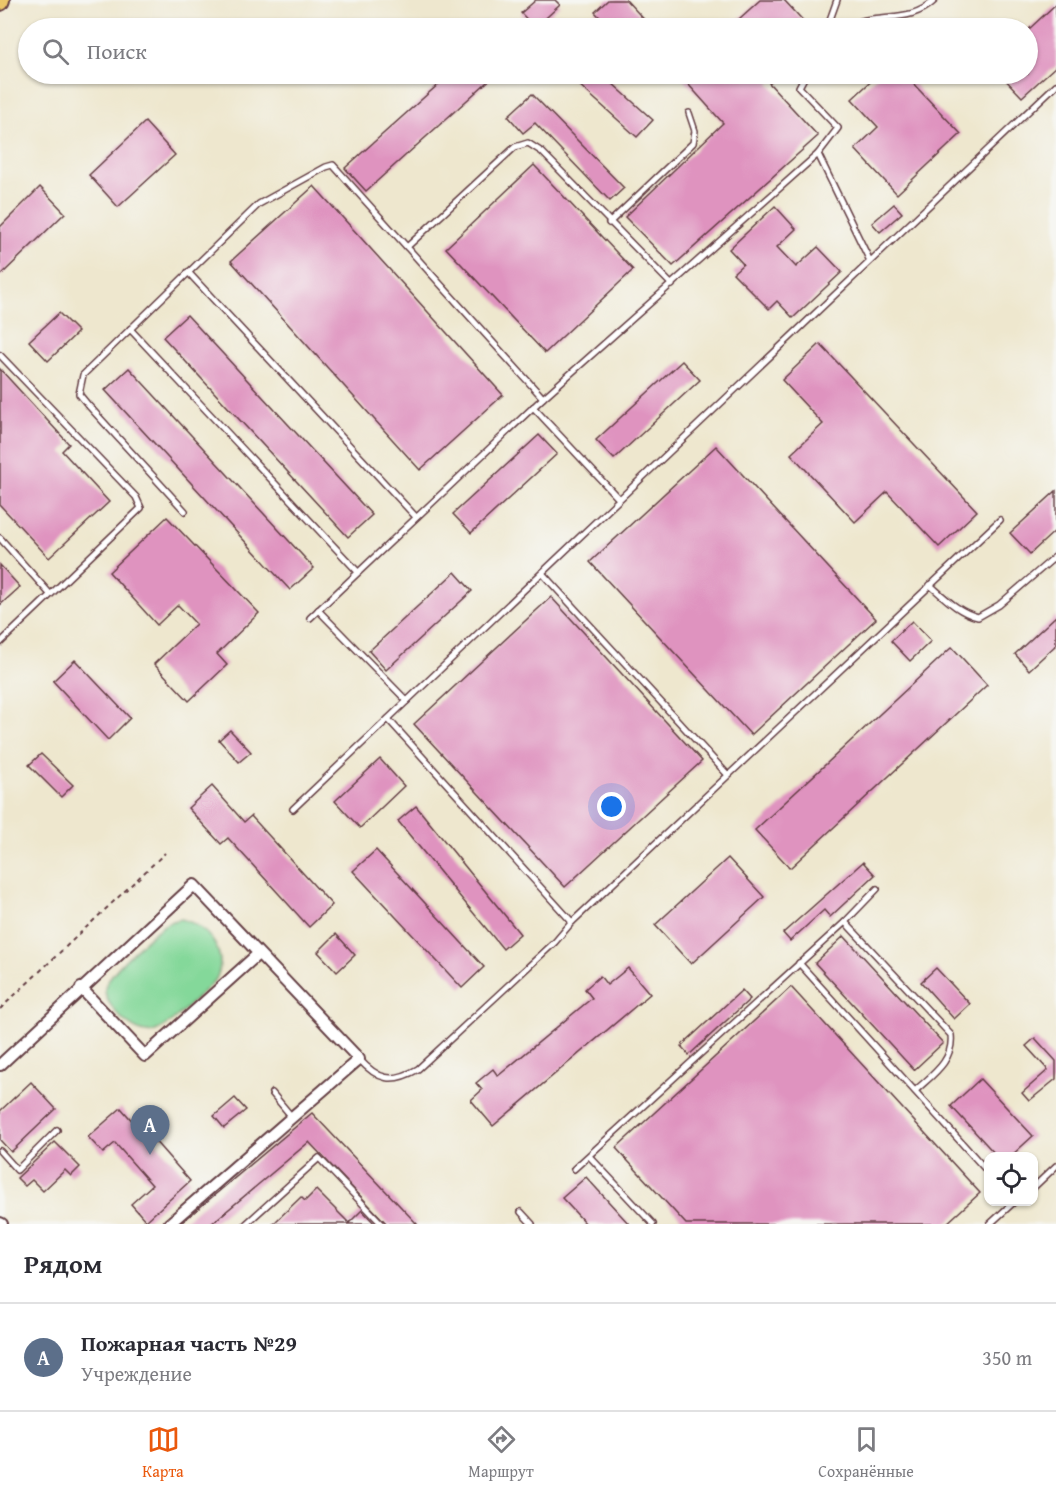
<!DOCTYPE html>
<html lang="ru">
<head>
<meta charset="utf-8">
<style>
	:root { --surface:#fff; --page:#f2f2f3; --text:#2b2b33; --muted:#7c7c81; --line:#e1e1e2; --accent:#ea580c }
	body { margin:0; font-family:"Gentium Book Plus",serif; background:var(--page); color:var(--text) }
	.controls { position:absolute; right:18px; bottom:18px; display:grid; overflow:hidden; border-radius:12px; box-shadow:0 2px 4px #0004 }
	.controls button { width:54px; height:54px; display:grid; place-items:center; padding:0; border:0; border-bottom:2px solid var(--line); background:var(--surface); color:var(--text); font:30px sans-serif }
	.you { position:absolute; left:612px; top:807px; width:21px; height:21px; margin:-15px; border:4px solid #fff; border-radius:50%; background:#1a73e8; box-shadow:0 0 0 9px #1a73e833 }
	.badge { display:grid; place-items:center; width:39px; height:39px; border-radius:50%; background:var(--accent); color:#fff; font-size:20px; font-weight:700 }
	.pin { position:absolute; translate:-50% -50px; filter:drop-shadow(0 2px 3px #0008) }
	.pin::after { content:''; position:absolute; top:32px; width:21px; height:18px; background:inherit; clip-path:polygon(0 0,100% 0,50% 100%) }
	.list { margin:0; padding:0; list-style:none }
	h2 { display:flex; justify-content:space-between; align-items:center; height:78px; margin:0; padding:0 24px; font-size:26px }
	h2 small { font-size:20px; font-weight:400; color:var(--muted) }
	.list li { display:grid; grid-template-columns:39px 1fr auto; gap:18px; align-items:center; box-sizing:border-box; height:108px; padding:0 24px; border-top:2px solid var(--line) }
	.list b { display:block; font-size:22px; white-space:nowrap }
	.list p { margin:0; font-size:20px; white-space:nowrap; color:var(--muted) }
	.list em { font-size:20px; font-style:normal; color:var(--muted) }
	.icon { flex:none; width:33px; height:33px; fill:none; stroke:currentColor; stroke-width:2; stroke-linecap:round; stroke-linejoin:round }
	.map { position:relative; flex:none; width:1056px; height:1224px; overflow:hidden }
	.search { position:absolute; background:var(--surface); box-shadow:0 2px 4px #0004; left:18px; right:18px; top:18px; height:66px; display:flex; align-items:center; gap:15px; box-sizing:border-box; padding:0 21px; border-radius:33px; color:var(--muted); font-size:22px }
	.sheet { height:186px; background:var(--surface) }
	nav { display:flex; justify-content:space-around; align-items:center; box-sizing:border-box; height:84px; border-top:2px solid var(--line); background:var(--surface); font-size:16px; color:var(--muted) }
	nav a { display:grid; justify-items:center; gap:3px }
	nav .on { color:var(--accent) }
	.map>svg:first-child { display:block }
	.green { fill:#84d89a; stroke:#677c62; stroke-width:1.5 }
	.building { fill:#df93bf }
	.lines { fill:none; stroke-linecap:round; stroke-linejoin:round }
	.service-casing { stroke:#633d43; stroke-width:8 }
	.minor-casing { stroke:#633d43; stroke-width:14 }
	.primary-casing { stroke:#633d43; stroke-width:20 }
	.path { stroke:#633d43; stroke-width:2; stroke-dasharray:4.5 4.5; stroke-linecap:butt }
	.service { stroke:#fff; stroke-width:5 }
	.minor { stroke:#fff; stroke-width:10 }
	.primary { stroke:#ecc669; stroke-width:16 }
</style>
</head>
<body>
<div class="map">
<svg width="1056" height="1224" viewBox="0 0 1056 1224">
	<rect width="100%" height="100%" fill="#f6f6f2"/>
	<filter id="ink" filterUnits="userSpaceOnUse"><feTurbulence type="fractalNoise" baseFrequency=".0167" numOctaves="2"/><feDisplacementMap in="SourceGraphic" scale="12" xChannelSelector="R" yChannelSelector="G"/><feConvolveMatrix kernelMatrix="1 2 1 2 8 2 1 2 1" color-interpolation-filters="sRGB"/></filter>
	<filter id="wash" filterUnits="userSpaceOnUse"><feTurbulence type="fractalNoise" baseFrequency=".008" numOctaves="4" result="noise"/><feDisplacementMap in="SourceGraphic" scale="24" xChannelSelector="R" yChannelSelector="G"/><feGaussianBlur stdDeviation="1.35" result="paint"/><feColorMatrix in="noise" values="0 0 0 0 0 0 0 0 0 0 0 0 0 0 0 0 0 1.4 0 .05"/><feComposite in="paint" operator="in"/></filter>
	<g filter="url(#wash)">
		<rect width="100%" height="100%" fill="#eee7ce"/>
		<path class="green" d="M181 919C207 925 229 953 216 979 201 993 172 1026 153 1032 135 1037 103 1005 105 988 106 975 156 929 168 923 172 921 177 920 181 919Z"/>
		<g id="blocks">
			<g class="building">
				<polygon points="536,0 555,0 560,5 535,28 521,13"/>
				<polygon points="608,0 626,0 652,28 610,28 595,12"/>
				<polygon points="760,0 784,0 810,28 729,28"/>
				<polygon points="1056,4 1056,66 1022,97 1000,74 1028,74 1028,30"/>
				<polygon points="450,74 496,74 366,191 345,168"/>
				<polygon points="567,74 602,74 653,120 637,137"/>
				<polygon points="679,74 780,74 769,83 818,136 673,266 625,217 723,123"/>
				<polygon points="879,74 904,74 961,134 897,194 855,149 878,127 852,99"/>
				<polygon points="532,94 624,188 610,201 535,123 523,133 508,116"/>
				<polygon points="145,122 175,155 118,207 89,175"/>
				<polygon points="534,165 633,270 545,353 446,248"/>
				<polygon points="314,186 503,395 420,470 231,261"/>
				<polygon points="40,187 65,213 0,276 0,227"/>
				<polygon points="894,204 902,213 880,232 872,223"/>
				<polygon points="775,206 796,229 777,247 796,267 818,247 842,272 793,318 777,301 769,309 733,273 743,264 729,249"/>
				<polygon points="59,313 78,332 48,361 29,341"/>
				<polygon points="187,315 372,515 348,537 163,337"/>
				<polygon points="820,344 977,511 939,547 887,492 855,522 791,454 823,424 782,380"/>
				<polygon points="682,361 700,380 614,459 596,440"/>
				<polygon points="129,368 314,568 290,590 105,390"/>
				<polygon points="0,369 69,444 62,451 109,502 49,558 0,505"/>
				<polygon points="539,435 557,454 471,533 453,514"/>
				<polygon points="716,446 876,619 751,735 590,562"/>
				<polygon points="1056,491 1056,530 1030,554 1010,533"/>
				<polygon points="167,517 259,613 217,654 227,665 189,701 154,664 196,624 178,605 157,625 109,572"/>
				<polygon points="0,565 20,587 0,605"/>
				<polygon points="455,572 472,591 386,670 369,651"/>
				<polygon points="551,597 702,761 565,887 414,724"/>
				<polygon points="1056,616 1056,645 1029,670 1015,654"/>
				<polygon points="912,621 931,641 910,661 891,641"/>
				<polygon points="952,647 987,685 790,868 755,830"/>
				<polygon points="75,660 130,718 108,740 53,681"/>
				<polygon points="230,730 251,752 239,762 219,740"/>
				<polygon points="41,754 73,785 61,797 29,765"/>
				<polygon points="380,759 404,786 360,828 335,801"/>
				<polygon points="212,786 244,822 251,816 332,905 309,927 228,838 221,844 188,808"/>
				<polygon points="416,806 520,934 503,949 398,821"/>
				<polygon points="376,850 484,967 462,988 353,871"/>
				<polygon points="728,858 764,897 691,964 655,925"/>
				<polygon points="863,862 875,875 830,917 824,910 790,941 783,933"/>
				<polygon points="336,934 355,955 337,972 318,952"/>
				<polygon points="844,936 943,1043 914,1070 815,963"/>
				<polygon points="628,968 650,994 493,1126 471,1100 482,1090 476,1083 493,1069 498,1076 592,998 585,989 600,976 607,985"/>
				<polygon points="936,968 970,1004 954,1019 921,982"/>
				<polygon points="791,987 980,1193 946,1224 686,1224 616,1148"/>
				<polygon points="742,990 750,999 689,1055 681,1046"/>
				<polygon points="1035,1038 1056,1061 1056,1079 1029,1101 1022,1093 1048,1070 1026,1046"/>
				<polygon points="980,1079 1033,1136 1011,1156 997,1156 951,1106"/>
				<polygon points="31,1082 56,1109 11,1152 0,1140 0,1111"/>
				<polygon points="235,1098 246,1110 224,1128 214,1116"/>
				<polygon points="121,1108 135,1124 138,1122 190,1181 146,1221 131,1204 152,1185 115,1143 103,1153 88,1137"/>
				<polygon points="312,1113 417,1224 387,1224 309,1142 211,1224 180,1224"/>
				<polygon points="55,1142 80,1167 71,1176 65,1170 43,1191 32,1180 25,1186 17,1178"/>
				<polygon points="586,1177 629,1224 586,1224 562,1198"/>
				<polygon points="316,1190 349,1223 362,1210 375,1224 273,1224 301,1197 305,1201"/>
			</g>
		</g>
	</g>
	<g filter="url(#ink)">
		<use href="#blocks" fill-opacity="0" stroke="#633d43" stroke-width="1.5"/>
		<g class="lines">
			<defs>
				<g id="service">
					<polyline points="827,28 837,0"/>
					<path d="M845 28C873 10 909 26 935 0"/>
					<polyline points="806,74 799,87 838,128 818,154 869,259"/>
					<polyline points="609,223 693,143 695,131 689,113"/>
					<polyline points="407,247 515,147 528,143 542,152 672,285"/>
					<polyline points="188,272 416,517"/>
					<polyline points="130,329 358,572"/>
					<polyline points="0,355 136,497 141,508 0,643"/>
					<polyline points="533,407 619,499"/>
					<polyline points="185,511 88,405 79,394 83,375 259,204 326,167 333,165 543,398"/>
					<polyline points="0,538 50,594"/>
					<polyline points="542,573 727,774"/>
					<path d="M930 585C945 598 958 612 978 617L999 605 1056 556"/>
					<polyline points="318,610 407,701"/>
					<polyline points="310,618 543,398 818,154"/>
					<polyline points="388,719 572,922"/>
					<polyline points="293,809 1056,85"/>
					<path d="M845 922 951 1035C954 1061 932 1075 915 1091"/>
					<polyline points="799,963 988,1172"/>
					<path d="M359 1059C378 1080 392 1084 418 1069L555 942 572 922 1000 520"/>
					<polyline points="272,1093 292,1117"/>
					<polyline points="0,1151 17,1170 57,1130"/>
					<polyline points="590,1157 653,1224"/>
					<polyline points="574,1169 845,922 877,889"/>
					<polyline points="1034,1187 1056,1166"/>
					<polyline points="521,1212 532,1224"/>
					<polyline points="246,1224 319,1158 382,1224"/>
					<polyline points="990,1224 1014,1202"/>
				</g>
				<g id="minor">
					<polyline points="81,988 145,1056 258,954"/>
					<polyline points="0,1065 194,885 359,1059 169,1224"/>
					<polyline points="0,1223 2,1224"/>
				</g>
				<polyline id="primary" points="0,2 1,0"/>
			</defs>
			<use href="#service" class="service-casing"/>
			<use href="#minor" class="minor-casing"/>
			<use href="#primary" class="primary-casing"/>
			<polyline class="path" points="0,1009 165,853"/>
			<use href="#service" class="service"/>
			<use href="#minor" class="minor"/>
			<use href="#primary" class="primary"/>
		</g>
	</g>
</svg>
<div class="controls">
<button><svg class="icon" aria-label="locate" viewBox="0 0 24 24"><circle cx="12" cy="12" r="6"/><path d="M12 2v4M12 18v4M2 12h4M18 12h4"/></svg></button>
</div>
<div class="you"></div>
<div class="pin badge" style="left:150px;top:1155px;background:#5c6f8a">A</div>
<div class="search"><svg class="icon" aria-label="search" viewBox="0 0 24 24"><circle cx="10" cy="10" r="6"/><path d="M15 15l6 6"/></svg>Поиск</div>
</div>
<section class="sheet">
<h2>Рядом<small></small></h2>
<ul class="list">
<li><span class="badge" style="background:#5c6f8a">A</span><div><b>Пожарная часть №29</b><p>Учреждение</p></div><em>350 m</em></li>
</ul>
</section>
<nav>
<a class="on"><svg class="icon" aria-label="map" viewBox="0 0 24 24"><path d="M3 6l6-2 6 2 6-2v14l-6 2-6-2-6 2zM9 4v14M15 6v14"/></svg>Карта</a>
<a><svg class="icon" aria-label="directions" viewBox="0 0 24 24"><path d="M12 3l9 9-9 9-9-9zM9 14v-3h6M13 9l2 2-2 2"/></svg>Маршрут</a>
<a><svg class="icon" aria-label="saved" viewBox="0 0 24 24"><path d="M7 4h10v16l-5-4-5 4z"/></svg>Сохранённые</a>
</nav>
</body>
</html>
